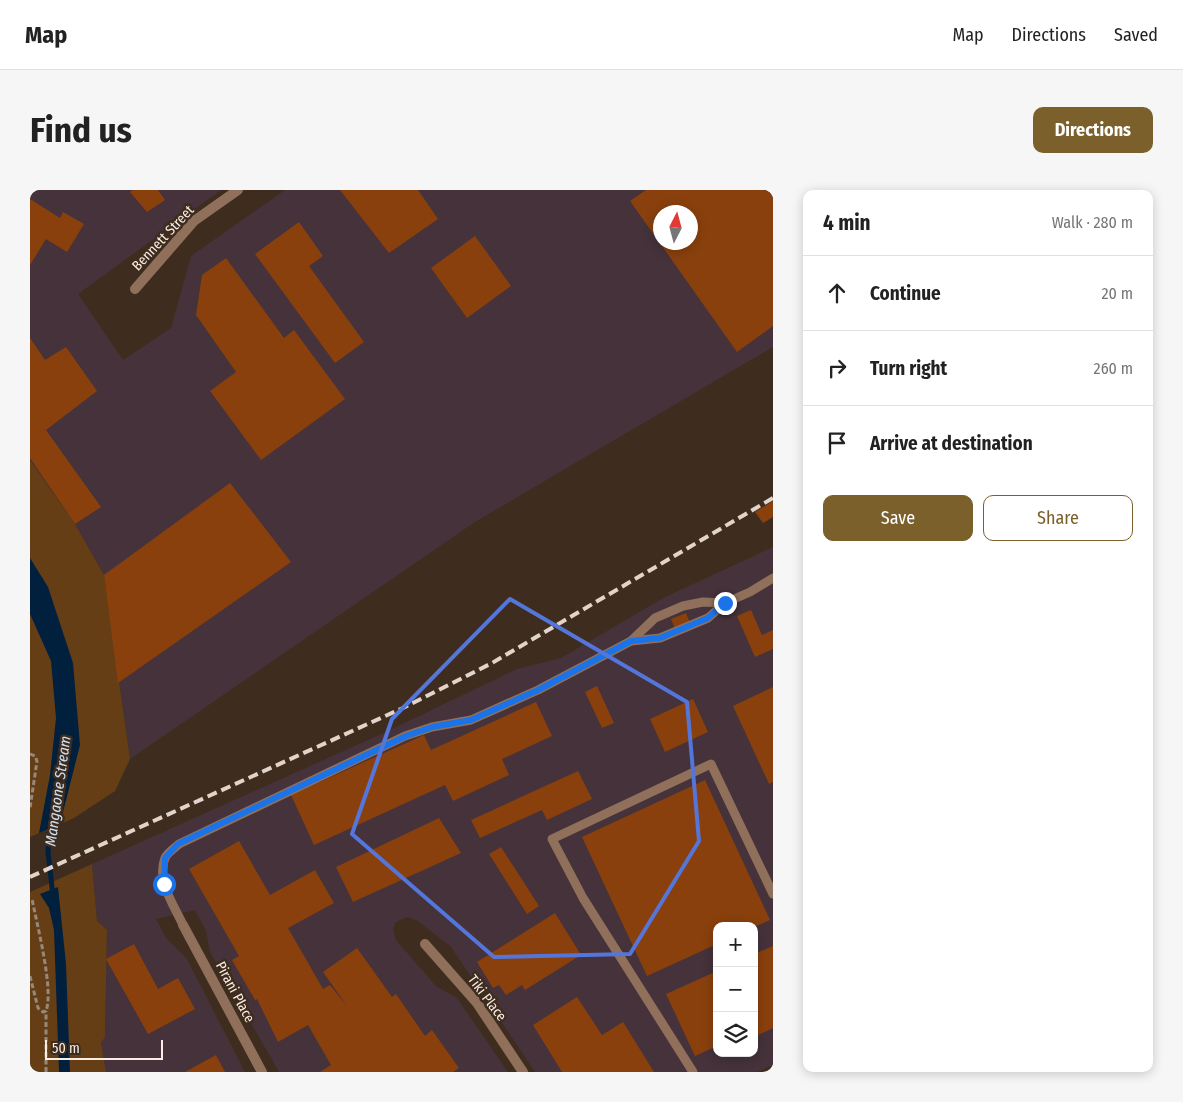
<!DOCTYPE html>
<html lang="en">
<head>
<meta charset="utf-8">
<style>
	:root { --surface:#fff; --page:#f6f6f6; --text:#222; --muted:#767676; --line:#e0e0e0; --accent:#7b602b }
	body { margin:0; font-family:"Fira Sans Condensed",sans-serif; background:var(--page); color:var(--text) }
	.controls { position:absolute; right:15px; bottom:15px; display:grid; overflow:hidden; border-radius:10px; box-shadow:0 2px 12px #0003 }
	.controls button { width:45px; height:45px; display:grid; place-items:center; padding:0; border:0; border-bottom:1px solid var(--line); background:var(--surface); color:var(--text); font:25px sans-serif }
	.compass { position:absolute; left:623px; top:15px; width:45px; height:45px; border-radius:50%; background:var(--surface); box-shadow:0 2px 12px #0003; rotate:6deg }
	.scale { position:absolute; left:15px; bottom:12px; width:118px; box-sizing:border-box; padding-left:5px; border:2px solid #f9ede4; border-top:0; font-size:14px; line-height:18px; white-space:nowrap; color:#f9ede4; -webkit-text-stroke:4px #3e2d1e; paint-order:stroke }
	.stop { position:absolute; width:15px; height:15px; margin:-11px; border:4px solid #1a73e8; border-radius:50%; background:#fff }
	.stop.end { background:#1a73e8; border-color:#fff; box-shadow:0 1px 5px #0008 }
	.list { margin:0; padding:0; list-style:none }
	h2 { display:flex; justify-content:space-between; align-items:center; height:65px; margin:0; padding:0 20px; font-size:21px }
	h2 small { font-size:16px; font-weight:400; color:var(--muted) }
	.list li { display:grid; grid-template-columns:32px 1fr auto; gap:15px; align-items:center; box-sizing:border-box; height:75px; padding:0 20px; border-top:1px solid var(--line) }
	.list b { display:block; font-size:19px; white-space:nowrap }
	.list em { font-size:16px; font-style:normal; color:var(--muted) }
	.actions { display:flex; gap:10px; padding:15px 20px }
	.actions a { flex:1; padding:11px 0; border:1px solid var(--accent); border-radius:10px; text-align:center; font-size:18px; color:var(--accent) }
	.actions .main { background:var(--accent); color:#fff }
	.icon { flex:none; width:28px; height:28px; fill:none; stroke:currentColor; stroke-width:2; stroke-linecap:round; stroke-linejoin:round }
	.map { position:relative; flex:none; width:743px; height:882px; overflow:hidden; border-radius:10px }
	header { display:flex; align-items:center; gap:30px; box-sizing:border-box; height:70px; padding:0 25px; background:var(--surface); border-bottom:1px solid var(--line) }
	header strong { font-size:24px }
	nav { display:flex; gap:28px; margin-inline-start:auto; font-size:18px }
	.intro { display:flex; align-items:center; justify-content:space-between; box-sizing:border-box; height:120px; padding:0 30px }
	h1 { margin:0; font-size:35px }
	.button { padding:12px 22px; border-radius:10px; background:var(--accent); color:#fff; font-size:18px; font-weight:700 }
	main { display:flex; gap:30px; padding:0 30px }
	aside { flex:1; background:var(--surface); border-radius:10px; box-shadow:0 2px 12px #0003 }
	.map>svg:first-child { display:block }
	.industrial { fill:#45323a; fill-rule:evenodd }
	.green { fill:#653e16 }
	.water { fill:#00203e }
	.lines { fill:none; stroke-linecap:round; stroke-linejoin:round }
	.stream { stroke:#00203e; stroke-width:5 }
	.building { fill:#89400d; fill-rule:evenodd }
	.path { stroke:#96887b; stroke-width:3; stroke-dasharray:5 2.5; stroke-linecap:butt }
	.service { stroke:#90705a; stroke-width:9 }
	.minor { stroke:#90705a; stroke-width:10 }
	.rail { stroke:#e1d4cb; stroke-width:4; stroke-dasharray:10 5; stroke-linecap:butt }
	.route { stroke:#1a73e8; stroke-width:6 }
	.marked { fill:none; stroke:#5476db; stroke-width:4; stroke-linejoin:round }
	.labels { text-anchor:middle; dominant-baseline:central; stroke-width:5; stroke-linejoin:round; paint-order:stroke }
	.street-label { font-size:14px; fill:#f9ede4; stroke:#3e2d1e }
	.water-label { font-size:15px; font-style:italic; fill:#d0e1f2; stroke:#3e2d1e }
</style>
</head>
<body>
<header>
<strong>Map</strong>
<nav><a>Map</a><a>Directions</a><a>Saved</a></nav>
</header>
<div class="intro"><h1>Find us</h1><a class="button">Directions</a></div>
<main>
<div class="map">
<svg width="743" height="882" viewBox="0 0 743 882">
	<rect width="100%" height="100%" fill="#3e2d1e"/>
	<g class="industrial">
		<path d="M0 0H191L48 104 93 170 141 138 161 66 255 0H743V157L445 332 100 569 74 385 45 334 0 270ZM630 22H660V52H630Z"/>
		<path d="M743 357V875L727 882H505L421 757 388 731 377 727 366 732 363 739 366 750 406 796 427 808 478 882H249L180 762 176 741 165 720 126 729 137 749 157 769 215 882H76L71 853 75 847 77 740 67 731 62 674 358 541 487 479 531 468 635 407ZM687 736H724V863H687Z"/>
	</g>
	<g class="green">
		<polygon points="0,270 45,334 74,385 100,569 85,601 44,628 0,647"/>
		<polygon points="62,674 67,731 77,740 75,847 71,853 76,882 0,882 0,702"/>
	</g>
	<g class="water">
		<polygon points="0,368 18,397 43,473 50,555 30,634 9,643 20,585 26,528 21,471 0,424"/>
		<polygon points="28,697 36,774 40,882 29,882 24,740 19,718 10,704"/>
	</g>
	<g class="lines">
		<polyline class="stream" points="20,633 18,662 23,706"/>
	</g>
	<g class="building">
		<polygon points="103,0 128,0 135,10 117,22 100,2"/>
		<polygon points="310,0 388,0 408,29 359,63"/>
		<path d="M616 0H743V136L707 162 600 11ZM630 22H660V52H630Z"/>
		<polygon points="0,9 30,28 33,22 54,34 37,62 16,49 0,75"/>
		<polygon points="269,32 293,66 279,76 334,152 305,173 225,64"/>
		<polygon points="445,46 481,96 437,128 401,78"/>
		<polygon points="196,68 254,148 264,140 315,209 231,270 180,201 206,182 166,125 172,85"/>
		<polygon points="0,148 15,170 36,157 67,201 16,240 71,317 45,334 0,268"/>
		<polygon points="200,293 261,372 88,493 74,385"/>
		<polygon points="743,311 743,327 733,333 725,322"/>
		<polygon points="721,420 732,445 743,440 743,459 725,467 707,426"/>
		<polygon points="656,423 660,433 645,439 641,429"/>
		<polygon points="567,496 584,533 572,538 555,502"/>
		<polygon points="743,497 743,592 739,594 703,516"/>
		<polygon points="663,509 678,542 635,562 620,529"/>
		<polygon points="506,512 522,546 472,569 479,585 423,611 415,595 284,655 261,605 394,545 401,560"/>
		<polygon points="548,581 562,609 517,630 512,620 450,648 441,630"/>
		<polygon points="675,590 740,730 724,737 687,736 687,754 617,786 552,647"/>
		<polygon points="409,628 431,663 323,712 306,677"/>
		<polygon points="209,651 240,705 285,680 304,713 258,738 293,799 300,795 317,816 293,782 327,758 362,807 366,804 395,846 402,840 429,878 423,882 290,882 301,875 278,835 248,852 227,809 225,810 202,770 209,766 159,679"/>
		<polygon points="471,657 509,716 497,724 459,664"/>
		<polygon points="525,723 551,765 495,800 492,795 476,805 469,795 463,798 447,772"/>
		<polygon points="104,754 128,799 148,788 165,819 118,844 76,769"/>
		<polygon points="743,756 743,838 724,847 724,764"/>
		<polygon points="687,781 687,856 665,866 636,804"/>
		<polygon points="547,807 572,845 593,832 624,882 532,882 503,835"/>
		<polygon points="186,865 195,882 155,882"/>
	</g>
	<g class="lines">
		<g class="path">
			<polyline points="0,564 5,566 7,571 0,618"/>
			<path d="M0 786 8 818 13 822 16 821C24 799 7 735 2 709"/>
			<polyline points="16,882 16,821"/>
		</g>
		<g class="service">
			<polyline points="601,451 630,448 678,428 695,413 720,402 743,388"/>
			<path d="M153 735C144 715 126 691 135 668 137 663 145 658 149 654L375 546 402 537 441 530 508 500 601 451 625 428 653 416 673 412 695 413"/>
			<polyline points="663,882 553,708 522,649 681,574 743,704"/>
		</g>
		<g class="minor">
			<polyline points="105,99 164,31 208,0"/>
			<polyline points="153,735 232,882"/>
			<polyline points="395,754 447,813 493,882"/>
		</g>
		<polyline class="rail" points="0,687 373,518 462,473 743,308"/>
	</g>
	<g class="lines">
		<polyline class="route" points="134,694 135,668 148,654 376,546 402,537 441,530 508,500 601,451 630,448 678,428 695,413"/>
	</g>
	<path class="marked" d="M480 409 657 512 669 651 600 764 464 767 322 644 362 529Z"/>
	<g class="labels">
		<g class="street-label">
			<text transform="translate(133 48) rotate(-47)">Bennett Street</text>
			<text transform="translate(205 802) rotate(62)">Pirani Place</text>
			<text transform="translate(457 808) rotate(53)">Tiki Place</text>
		</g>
		<g class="water-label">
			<text transform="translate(28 601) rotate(-82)">Mangaone Stream</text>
		</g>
	</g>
</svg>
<div class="controls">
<button>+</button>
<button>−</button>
<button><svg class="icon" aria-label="layers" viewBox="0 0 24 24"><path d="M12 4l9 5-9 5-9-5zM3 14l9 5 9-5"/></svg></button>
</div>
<svg class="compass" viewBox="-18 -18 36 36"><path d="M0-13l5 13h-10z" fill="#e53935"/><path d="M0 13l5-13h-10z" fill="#767676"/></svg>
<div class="scale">50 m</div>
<div class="stop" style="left:134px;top:694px"></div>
<div class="stop end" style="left:695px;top:413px"></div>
</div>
<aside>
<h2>4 min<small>Walk · 280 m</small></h2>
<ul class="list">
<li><svg class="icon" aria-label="ahead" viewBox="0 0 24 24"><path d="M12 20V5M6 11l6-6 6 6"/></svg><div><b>Continue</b></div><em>20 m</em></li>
<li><svg class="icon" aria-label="right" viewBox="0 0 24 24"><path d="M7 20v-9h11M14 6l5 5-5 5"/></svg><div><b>Turn right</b></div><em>260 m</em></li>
<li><svg class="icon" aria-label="arrive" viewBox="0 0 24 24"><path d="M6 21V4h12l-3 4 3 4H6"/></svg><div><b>Arrive at destination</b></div></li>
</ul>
<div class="actions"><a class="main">Save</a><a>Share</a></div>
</aside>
</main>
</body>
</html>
